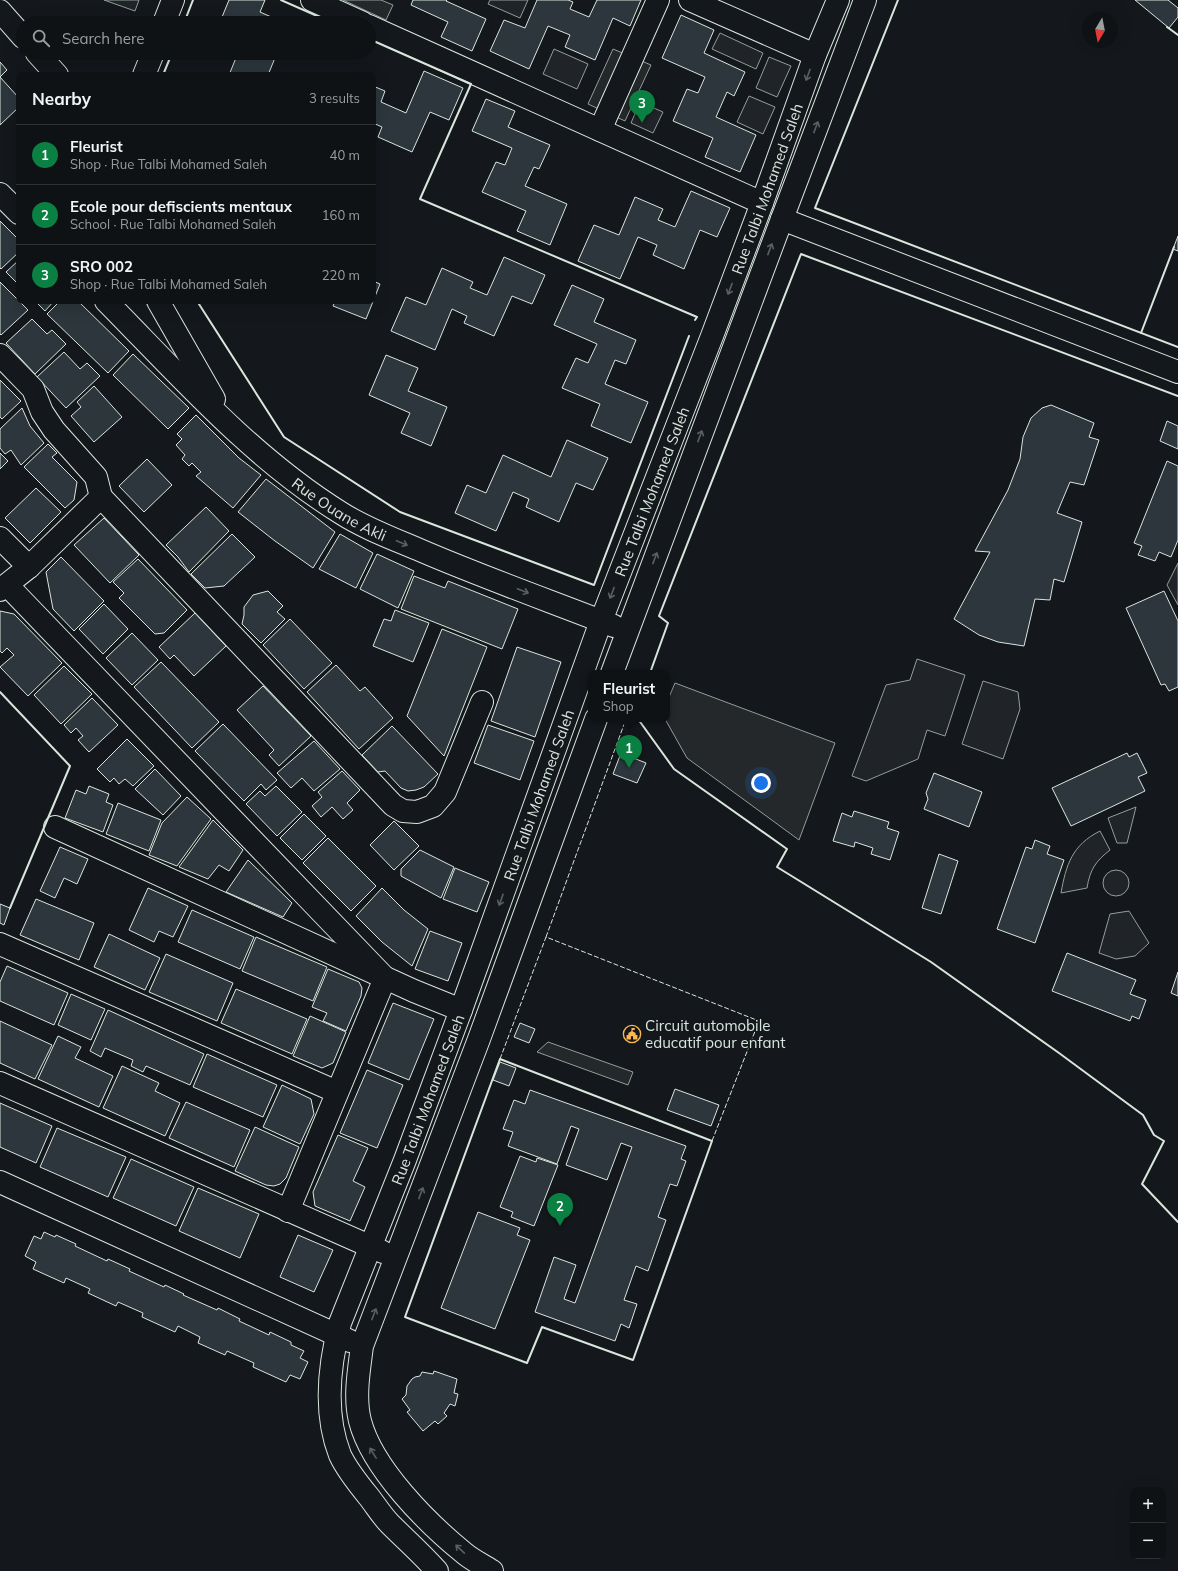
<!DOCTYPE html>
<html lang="en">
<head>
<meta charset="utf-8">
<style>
	:root { --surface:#0f1215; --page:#181b1e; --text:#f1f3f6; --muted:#9b9ea0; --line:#2f3234; --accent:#0b8043 }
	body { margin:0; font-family:Mulish,sans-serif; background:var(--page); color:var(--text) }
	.controls { position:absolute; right:12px; bottom:12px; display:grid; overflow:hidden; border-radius:8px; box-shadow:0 4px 16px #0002 }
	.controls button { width:36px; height:36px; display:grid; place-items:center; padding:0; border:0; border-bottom:1px solid var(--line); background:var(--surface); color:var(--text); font:20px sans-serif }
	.compass { position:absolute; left:1082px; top:12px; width:36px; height:36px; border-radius:50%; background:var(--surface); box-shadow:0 4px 16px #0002; rotate:190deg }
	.you { position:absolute; left:761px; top:783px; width:14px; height:14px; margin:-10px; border:3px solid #fff; border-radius:50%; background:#1a73e8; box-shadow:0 0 0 6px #1a73e833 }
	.badge { display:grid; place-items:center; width:26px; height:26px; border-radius:50%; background:var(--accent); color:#fff; font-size:13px; font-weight:700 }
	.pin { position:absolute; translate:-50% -33px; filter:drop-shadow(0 1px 2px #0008) }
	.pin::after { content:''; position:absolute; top:21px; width:14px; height:12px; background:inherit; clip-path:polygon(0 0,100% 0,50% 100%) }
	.popup { position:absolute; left:588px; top:670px; width:82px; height:52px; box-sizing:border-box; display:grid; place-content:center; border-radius:8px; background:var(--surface); filter:drop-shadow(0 1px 3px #0005); font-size:13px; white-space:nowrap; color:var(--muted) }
	.popup b { font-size:15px; color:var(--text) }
	.popup::after { content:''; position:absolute; left:50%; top:100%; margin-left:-8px; border:8px solid transparent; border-top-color:var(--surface) }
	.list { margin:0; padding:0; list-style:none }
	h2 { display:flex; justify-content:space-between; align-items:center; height:52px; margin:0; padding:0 16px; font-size:17px }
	h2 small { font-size:13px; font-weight:400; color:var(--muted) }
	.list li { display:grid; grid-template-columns:26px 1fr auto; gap:12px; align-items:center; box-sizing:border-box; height:60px; padding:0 16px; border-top:1px solid var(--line) }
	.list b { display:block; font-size:15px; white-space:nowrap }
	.list p { margin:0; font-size:13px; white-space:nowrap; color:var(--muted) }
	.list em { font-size:13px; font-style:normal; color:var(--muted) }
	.icon { flex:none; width:22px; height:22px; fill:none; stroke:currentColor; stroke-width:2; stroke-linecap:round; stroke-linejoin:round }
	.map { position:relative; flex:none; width:1178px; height:1571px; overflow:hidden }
	.search { position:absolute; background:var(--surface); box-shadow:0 4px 16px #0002; left:16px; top:16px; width:360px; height:44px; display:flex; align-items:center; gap:10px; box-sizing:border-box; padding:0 14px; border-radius:22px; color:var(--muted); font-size:15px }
	.panel { position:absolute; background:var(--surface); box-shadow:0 4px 16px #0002; left:16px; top:72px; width:360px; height:232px; border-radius:8px }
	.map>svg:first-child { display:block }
	.green { fill:#202428; stroke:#939e99 }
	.parking { fill:#24282b; stroke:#939e99 }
	.building { fill:#2c363c; stroke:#d8e6dc }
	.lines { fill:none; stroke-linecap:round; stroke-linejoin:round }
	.minor-casing { stroke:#d8e6dc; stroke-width:24 }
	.minor { stroke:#14181c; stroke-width:22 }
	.fence { stroke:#d8e6dc; stroke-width:1; stroke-dasharray:5 2; stroke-linecap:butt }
	.wall { stroke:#d8e6dc; stroke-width:2 }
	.oneway { stroke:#59605f }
	.labels { text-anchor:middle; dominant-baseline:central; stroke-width:3; stroke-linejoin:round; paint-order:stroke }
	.street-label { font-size:15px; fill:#d8e6dc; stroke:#14181c }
	.poi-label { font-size:15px; fill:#d8e6dc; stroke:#14181c; text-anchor:start }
</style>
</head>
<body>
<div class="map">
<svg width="1178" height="1571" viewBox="0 0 1178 1571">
	<rect width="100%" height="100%" fill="#14181c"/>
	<g class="green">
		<polygon points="104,0 139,0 135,11"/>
		<polygon points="490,0 528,0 520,18 488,4"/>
		<polygon points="720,33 763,53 756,69 712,49"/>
		<polygon points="554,49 588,64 577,89 543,74"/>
		<polygon points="769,57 791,66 777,97 756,88"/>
		<polygon points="749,96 775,107 763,134 737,122"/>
		<polygon points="640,102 663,112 653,133 631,123"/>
		<polygon points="1178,563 1178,605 1167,585"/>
		<polygon points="917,659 965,675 945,736 927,730 918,759 866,781 852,776 886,685 910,680"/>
		<polygon points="983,681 1018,692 1020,709 1003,759 962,744"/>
		<polygon points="1136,807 1127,843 1117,843 1108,818"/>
		<path d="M1100 831 1110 850C1096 861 1090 869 1087 888L1061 893C1066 865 1072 845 1100 831Z"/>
		<circle cx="1116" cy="883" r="13"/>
		<polygon points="1129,911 1149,943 1135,956 1116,959 1099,953 1110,914"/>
	</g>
	<g class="parking">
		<polygon points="343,0 381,0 393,5 386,20"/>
		<polygon points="613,49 651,65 625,121 588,104"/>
		<polygon points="675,683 835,743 799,840 687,758 665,719 667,719 667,702"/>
		<polygon points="548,1042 633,1072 628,1085 537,1052"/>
	</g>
	<g class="building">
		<polygon points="229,0 265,0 260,12 285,23 223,23 220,22"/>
		<polygon points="413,0 447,0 446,1 486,19 472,51 441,37 448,22 411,5"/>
		<polygon points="537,0 568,0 573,2 570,9 589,17 597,0 641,0 630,26 613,18 595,60 565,47 570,35 548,26 529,69 490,51 504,20 525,28"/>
		<polygon points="1135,0 1168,0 1178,8 1178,17 1169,28"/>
		<polygon points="681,15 714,30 704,53 745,72 734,96 727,92 716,117 756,135 740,172 705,157 713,138 673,121 687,89 698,93 705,77 662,58"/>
		<polygon points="238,53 277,53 268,75 229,75"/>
		<polygon points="0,62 7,70 0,77"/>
		<polygon points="424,71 463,88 449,120 430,112 412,152 378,137 382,127 373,123 373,86 385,91 381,102 406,113"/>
		<polygon points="0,77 19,98 19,107 0,125"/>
		<polygon points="486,99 515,111 508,127 550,145 539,169 534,167 525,186 567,204 550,245 517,231 526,211 482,192 496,162 505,165 512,148 472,131"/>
		<polygon points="691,191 730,208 717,237 700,230 684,269 653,255 657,245 638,237 620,279 578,261 594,225 619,235 635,197 663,209 658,220 675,227"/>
		<polygon points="0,221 19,240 19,252 1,269 0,268"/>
		<polygon points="1178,236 1178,251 1173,249"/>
		<polygon points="504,257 545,275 532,304 512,296 494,336 464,323 467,316 452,309 435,350 391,331 406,297 426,305 442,268 473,282 470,288 487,295"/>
		<polygon points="19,260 19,285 6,272"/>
		<polygon points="373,281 380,284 366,319 333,306 335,301 373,301"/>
		<polygon points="0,282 28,310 1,335 0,334"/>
		<polygon points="572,285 604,299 594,322 636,340 626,364 615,360 605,384 648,402 631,443 591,426 600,404 562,388 576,358 588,363 597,344 554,325"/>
		<polygon points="35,301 54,301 45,311"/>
		<polygon points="60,301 78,301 129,351 108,373 47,314"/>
		<polygon points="32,319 47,334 52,330 66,344 35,374 6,343"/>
		<polygon points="64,352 80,369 87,363 100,376 66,408 37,377"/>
		<polygon points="133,354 189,408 168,429 113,375"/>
		<polygon points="386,355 418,368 408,391 447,407 431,446 401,433 410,413 369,395"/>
		<polygon points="0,380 21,401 2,419 0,417"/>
		<polygon points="94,386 122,417 94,442 71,416 81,407 77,402"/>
		<polygon points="1051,405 1094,423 1089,437 1099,440 1084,485 1070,482 1057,513 1082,522 1064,582 1054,579 1050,600 1035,599 1024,646 998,642 979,635 954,619 990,552 975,551 1008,490 1020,459 1023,437 1031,418 1042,408"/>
		<polygon points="22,408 30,426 44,443 21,465 11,450 5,454 0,448 0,429"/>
		<polygon points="196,415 239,458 261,475 233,508 196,476 201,472 192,463 189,466 182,459 185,455 176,445 182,439 177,434"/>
		<polygon points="1167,421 1178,426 1178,449 1160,441"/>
		<polygon points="567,440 608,458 593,490 576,483 559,522 526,507 529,499 513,492 496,531 455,513 467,485 486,493 503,455 551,477"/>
		<polygon points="48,444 57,453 52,457 77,482 74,500 65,508 24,467"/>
		<polygon points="0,453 8,461 0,469"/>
		<polygon points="147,459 172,485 144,512 119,486"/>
		<polygon points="1167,461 1178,466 1178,540 1171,557 1159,552 1155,561 1138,555 1142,546 1134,543"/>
		<polygon points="266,479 335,532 313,568 275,541 238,512"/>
		<polygon points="36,488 61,512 30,543 5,518"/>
		<polygon points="206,507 229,531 189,572 178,557 166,545"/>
		<polygon points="104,518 139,555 110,583 74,545"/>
		<polygon points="232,534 255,557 224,586 205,588 191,574"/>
		<polygon points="340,534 373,553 356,588 319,569"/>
		<polygon points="377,554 414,571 398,608 360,589"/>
		<polygon points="61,557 104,601 74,631 53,609 46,572"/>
		<polygon points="138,559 187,610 164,633 155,634 119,598 124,593 113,582"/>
		<polygon points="414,576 445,588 448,581 518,609 502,649 401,609"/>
		<polygon points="268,591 283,606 277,612 285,619 261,643 242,624 244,615 244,607 253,595"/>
		<polygon points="1164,591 1178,621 1178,687 1169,691 1165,684 1161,685 1126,608"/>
		<polygon points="104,604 128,629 103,654 79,629"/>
		<polygon points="395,610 429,623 413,662 373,646 384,619 391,621"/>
		<polygon points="0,611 14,614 62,663 28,696 0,667 14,655 7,648 2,653 0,651"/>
		<polygon points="195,613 226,646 194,676 174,655 170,659 159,647"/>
		<polygon points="290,619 332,663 304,689 263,645"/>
		<polygon points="442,629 487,647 444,756 407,716"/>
		<polygon points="132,633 158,660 132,685 106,658"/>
		<polygon points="517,647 561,662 535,737 491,721"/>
		<polygon points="161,662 219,722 192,748 134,687"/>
		<polygon points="336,665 360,691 365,687 393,718 359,749 307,692"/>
		<polygon points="64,666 92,694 61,724 34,695"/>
		<polygon points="263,686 311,736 279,766 269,755 274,750 237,710"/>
		<polygon points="92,698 118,725 89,752 78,740 83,736 76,728 71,733 64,725"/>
		<polygon points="223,724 277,780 266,790 261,784 244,801 195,751"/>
		<polygon points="488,725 534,741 520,780 474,763"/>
		<polygon points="392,726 438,774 424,787 416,790 408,791 401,788 385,771 378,772 362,755"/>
		<polygon points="127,739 154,766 133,786 125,779 119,784 114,778 110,782 97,769"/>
		<polygon points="314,741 340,769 314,791 302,778 291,788 277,773"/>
		<polygon points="621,753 646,763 637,783 613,774"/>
		<polygon points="1127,753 1129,757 1137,753 1147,773 1138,777 1145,791 1071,826 1052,788"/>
		<polygon points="155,769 181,796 163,815 135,789"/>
		<polygon points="342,771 360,790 347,803 353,810 343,819 332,807 321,817 312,806 322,797 318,792"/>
		<polygon points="934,773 982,792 969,827 924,809 928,799 926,793"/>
		<polygon points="89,786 109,794 106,802 113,805 103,832 65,818 76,790 86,794"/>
		<polygon points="276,786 302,812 277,836 246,804 260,791 265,796"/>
		<polygon points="187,797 211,819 177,866 149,855 162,823"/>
		<polygon points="118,803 161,820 149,851 106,834"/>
		<polygon points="854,811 889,822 887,828 899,832 890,860 871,854 873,848 855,842 854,847 833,841 842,813 852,817"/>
		<polygon points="304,814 326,836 302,860 280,838"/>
		<polygon points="213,820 243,850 229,871 219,865 208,879 179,867"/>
		<polygon points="394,821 419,846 394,870 370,845"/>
		<polygon points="328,838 376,886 351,911 303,863"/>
		<polygon points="1035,840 1050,846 1047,854 1064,860 1035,943 997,929 1026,847 1032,849"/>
		<polygon points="60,847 88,859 77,884 64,878 55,898 40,891"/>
		<polygon points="420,850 454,867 441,898 401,876 401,869"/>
		<polygon points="939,854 958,861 941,914 922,908"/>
		<polygon points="248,860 292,903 283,917 226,892"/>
		<polygon points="455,868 489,882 477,912 443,899"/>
		<polygon points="148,888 188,906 173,937 159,931 154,942 129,930"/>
		<polygon points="382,888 404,910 428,929 412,966 382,942 356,916"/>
		<polygon points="36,899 94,923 79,960 20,935"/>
		<polygon points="0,904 10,908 4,925 0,923"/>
		<polygon points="192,910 254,937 240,969 178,942"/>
		<polygon points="430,931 462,943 448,981 415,969"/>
		<polygon points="109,934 160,958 145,990 94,967"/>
		<polygon points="256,937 327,967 313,1001 242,971"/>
		<polygon points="1067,953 1136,980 1130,994 1146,1000 1139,1019 1132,1016 1130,1021 1052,991"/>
		<polygon points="166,954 233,983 217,1021 149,992"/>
		<polygon points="7,966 68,993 54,1025 0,1001 0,982"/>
		<polygon points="328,969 359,982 362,988 361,996 346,1031 323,1021 327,1013 312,1007"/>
		<polygon points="1178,972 1178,996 1171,993"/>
		<polygon points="236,989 307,1019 292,1054 221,1023"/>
		<polygon points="71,994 105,1009 91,1040 58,1025"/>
		<polygon points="393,1003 434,1019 409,1080 368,1063"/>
		<polygon points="108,1010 204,1054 190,1085 146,1066 143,1072 131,1066 133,1060 105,1048 101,1057 90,1051"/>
		<polygon points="310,1016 346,1032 333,1063 322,1068 293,1056"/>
		<polygon points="0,1021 52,1045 35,1079 0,1063"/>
		<polygon points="520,1023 535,1029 529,1043 514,1037"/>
		<polygon points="58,1036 81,1047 75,1058 113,1076 99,1107 38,1079"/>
		<polygon points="207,1054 277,1085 263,1117 193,1087"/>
		<polygon points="500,1062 516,1068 509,1086 493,1080"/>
		<polygon points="122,1066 159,1083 155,1091 180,1103 165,1136 103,1108"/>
		<polygon points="367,1070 403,1085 377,1148 340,1133"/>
		<polygon points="282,1085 311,1099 314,1114 300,1144 263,1127"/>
		<polygon points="675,1089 719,1105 711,1126 667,1110"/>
		<polygon points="530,1090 686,1146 681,1159 686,1161 677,1186 670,1184 658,1217 666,1220 648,1271 636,1266 624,1300 637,1304 629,1328 621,1324 615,1341 535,1312 554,1257 576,1265 564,1299 575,1303 632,1147 621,1143 607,1180 566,1165 579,1129 571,1126 557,1164 508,1146 513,1132 503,1129 514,1100 525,1104"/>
		<polygon points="186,1102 250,1130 234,1167 169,1138"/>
		<polygon points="0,1103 52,1126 36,1163 0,1147"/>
		<polygon points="255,1127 299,1147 286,1178 280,1184 274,1186 266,1185 235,1171"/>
		<polygon points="57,1128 126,1157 108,1197 40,1167"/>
		<polygon points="338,1135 368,1148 353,1181 365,1187 350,1221 315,1206 313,1192"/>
		<polygon points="520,1156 536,1162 537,1158 558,1165 534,1226 511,1217 513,1212 500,1207"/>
		<polygon points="131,1159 194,1187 176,1226 113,1198"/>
		<polygon points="198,1188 259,1214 240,1258 179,1231"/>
		<polygon points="478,1212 520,1228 517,1235 530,1240 495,1329 441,1308"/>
		<polygon points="44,1232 55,1237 56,1235 76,1244 75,1246 107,1261 108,1259 130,1269 129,1271 164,1287 165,1285 184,1294 183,1295 217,1310 218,1308 240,1319 239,1321 269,1335 270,1332 291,1342 291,1345 304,1351 300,1358 308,1362 300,1379 290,1375 286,1382 253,1367 254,1363 227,1351 225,1355 198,1343 200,1337 178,1326 175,1332 142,1317 143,1313 118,1302 116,1306 88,1293 90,1289 66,1278 64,1283 33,1269 36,1262 25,1256 34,1236 41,1239"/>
		<polygon points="298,1235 333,1250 314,1292 280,1277"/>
		<polygon points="434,1371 457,1379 454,1393 458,1394 455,1406 450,1404 444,1413 447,1416 438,1424 435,1421 423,1431 407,1412 410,1410 402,1399 406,1395 407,1386 412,1379 415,1377 420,1376 422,1372 433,1374"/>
	</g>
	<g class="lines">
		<defs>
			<g id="minor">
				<polyline points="312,0 363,23"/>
				<polyline points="690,0 815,55"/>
				<polyline points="0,11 23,37"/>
				<polyline points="164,23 173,0"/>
				<polyline points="369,26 762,203"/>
				<polyline points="37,53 57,75"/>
				<polyline points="144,75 153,53"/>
				<polyline points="600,130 658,0"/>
				<polyline points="0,194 19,213"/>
				<polyline points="782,219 1178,372"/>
				<path id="s1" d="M106 301C180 376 251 457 341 513 366 529 394 539 422 551 485 578 550 601 614 626"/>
				<polyline points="158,301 214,399"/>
				<polyline points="0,355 33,389 42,412 54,430 96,477 101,497 393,805 403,811 417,812 433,806 445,792 482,702"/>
				<polyline points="0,538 29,567"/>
				<polyline points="7,585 385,978 288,1211"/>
				<polyline points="0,590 29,567 101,497"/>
				<polyline points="612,673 782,219 865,0"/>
				<polyline points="55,827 414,991 461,1010"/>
				<polyline points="0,944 337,1092"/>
				<polyline points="0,1083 383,1252"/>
				<polyline points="0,1182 350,1341"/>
				<path id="s2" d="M437 1571C422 1554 406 1540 390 1524 382 1516 376 1506 369 1497 360 1486 346 1468 340 1455 324 1414 329 1365 340 1323L405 1160 461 1010 601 621 712 336 762 203 815 55 838 0"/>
				<path d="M492 1571C483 1565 472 1560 464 1553 427 1523 372 1468 360 1421 354 1397 359 1370 362 1346L479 1039 596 719"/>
			</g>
		</defs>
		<use href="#minor" class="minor-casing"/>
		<use href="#minor" class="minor"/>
		<g class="fence">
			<polyline points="546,937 626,719"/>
			<polyline points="500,1059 546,937 759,1021 712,1141"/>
		</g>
		<g class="wall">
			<polyline points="281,0 333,23"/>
			<polyline points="898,0 815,208 1178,347"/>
			<polyline points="184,23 193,0"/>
			<polyline points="1167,27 1178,35"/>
			<polyline points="369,39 471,84 420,199 697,317 695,320"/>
			<polyline points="163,75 172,53"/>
			<polyline points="197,301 284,437 400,512 594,585 689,336"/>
			<polyline points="1141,333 1174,247"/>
			<polyline points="650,673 668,623 659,616 801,254 1178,396"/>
			<polyline points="0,692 70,766 10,908"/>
			<polyline points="638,719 674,769 787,849 777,867 931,962 1059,1053 1143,1115 1154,1135 1164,1141 1142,1184 1178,1222"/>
			<polygon points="500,1059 712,1141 633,1360 542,1327 527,1363 405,1317"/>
		</g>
	</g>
	<defs><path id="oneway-shaft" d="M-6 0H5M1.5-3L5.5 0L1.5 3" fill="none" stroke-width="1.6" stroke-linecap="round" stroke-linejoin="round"/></defs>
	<g class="oneway">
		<use href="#oneway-shaft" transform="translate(808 75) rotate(110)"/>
		<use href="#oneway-shaft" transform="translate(816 127) rotate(-69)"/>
		<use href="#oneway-shaft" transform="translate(770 249) rotate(-69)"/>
		<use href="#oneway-shaft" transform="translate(730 289) rotate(111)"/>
		<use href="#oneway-shaft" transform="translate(700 436) rotate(-69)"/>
		<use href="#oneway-shaft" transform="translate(402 543) rotate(23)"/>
		<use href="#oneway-shaft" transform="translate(655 558) rotate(-69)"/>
		<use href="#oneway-shaft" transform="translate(523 591) rotate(21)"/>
		<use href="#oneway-shaft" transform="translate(612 593) rotate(111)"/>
		<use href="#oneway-shaft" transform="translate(501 900) rotate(110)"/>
		<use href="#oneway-shaft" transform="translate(421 1193) rotate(-69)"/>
		<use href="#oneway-shaft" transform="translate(374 1314) rotate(-69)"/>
		<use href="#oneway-shaft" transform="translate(373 1453) rotate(-122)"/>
		<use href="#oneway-shaft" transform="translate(460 1549) rotate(-137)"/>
	</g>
	<defs>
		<symbol id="civic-ring" viewBox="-11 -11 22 22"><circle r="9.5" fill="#14181c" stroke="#ffb74d" stroke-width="1.5"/><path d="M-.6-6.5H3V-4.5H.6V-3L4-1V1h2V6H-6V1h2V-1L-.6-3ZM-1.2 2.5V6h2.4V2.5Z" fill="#ffb74d"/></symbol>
	</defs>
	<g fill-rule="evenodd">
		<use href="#civic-ring" x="622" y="1024" width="20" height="20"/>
	</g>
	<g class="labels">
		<g class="street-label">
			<text stroke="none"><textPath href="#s2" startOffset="1498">Rue Talbi Mohamed Saleh</textPath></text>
			<text stroke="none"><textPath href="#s2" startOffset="1174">Rue Talbi Mohamed Saleh</textPath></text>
			<text stroke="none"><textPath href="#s1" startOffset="314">Rue Ouane Akli</textPath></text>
			<text stroke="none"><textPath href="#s2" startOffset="850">Rue Talbi Mohamed Saleh</textPath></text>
			<text stroke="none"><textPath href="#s2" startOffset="526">Rue Talbi Mohamed Saleh</textPath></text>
		</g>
		<g class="poi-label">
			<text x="645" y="1025">Circuit automobile<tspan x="645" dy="17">educatif pour enfant</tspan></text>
		</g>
	</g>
</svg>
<div class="controls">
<button>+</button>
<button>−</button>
</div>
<svg class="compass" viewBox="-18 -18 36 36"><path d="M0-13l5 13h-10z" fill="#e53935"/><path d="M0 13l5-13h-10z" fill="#9b9ea0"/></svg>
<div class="you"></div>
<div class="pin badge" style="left:629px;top:768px">1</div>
<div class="popup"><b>Fleurist</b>Shop</div>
<div class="pin badge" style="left:560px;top:1226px">2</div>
<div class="pin badge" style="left:642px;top:123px">3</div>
<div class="search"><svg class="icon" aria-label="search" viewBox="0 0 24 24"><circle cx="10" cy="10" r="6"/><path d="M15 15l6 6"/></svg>Search here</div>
<section class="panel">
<h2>Nearby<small>3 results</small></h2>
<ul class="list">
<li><span class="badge">1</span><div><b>Fleurist</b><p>Shop · Rue Talbi Mohamed Saleh</p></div><em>40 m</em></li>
<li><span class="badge">2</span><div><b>Ecole pour defiscients mentaux</b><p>School · Rue Talbi Mohamed Saleh</p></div><em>160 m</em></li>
<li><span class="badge">3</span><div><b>SRO 002</b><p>Shop · Rue Talbi Mohamed Saleh</p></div><em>220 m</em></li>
</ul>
</section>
</div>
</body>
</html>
